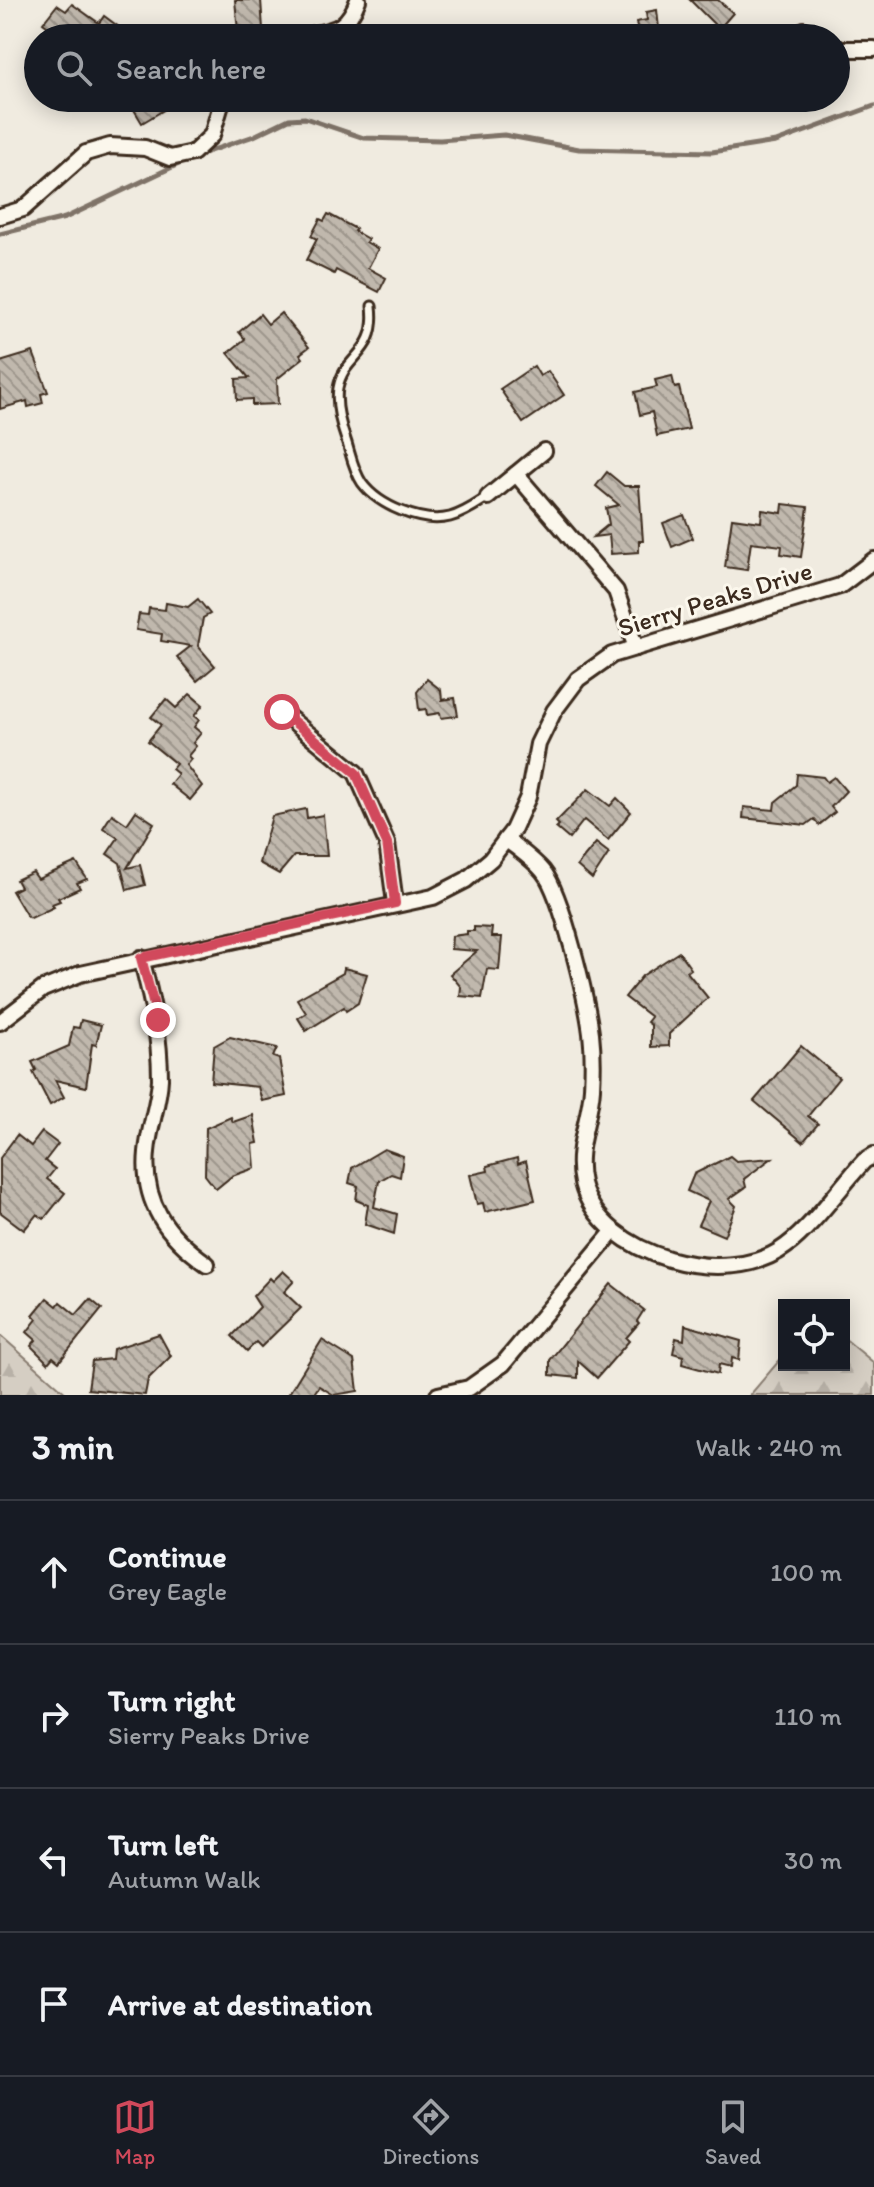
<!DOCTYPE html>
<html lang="en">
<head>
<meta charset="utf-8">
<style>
	:root { --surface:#171b24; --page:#20242c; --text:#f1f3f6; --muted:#9ea1a6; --line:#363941; --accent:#d1495b }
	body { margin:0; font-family:Itim,sans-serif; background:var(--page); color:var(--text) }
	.controls { position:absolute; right:24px; bottom:24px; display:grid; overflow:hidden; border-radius:0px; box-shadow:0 4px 20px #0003 }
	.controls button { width:72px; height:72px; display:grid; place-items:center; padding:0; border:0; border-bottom:2px solid var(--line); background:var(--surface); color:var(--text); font:40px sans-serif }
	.stop { position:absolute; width:24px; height:24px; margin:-18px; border:6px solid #d1495b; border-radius:50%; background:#fff }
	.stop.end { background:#d1495b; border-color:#fff; box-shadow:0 2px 8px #0008 }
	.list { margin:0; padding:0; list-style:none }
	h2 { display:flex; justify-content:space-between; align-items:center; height:104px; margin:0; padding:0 32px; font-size:34px }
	h2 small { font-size:26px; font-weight:400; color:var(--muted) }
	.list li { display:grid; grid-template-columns:52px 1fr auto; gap:24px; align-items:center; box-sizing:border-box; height:144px; padding:0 32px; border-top:2px solid var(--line) }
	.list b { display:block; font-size:30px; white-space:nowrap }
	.list p { margin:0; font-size:26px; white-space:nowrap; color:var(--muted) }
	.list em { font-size:26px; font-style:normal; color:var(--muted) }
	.icon { flex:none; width:44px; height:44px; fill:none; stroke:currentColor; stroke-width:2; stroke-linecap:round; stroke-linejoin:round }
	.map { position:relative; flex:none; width:874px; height:1395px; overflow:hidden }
	.search { position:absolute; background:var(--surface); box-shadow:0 4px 20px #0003; left:24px; right:24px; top:24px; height:88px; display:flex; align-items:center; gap:20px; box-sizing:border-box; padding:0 28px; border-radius:44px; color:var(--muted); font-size:30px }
	.sheet { height:680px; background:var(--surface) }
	nav { display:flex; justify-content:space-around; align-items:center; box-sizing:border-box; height:112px; border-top:2px solid var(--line); background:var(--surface); font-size:22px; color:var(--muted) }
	nav a { display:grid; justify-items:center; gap:4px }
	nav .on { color:var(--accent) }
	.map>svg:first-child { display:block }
	.forest { fill:url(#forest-firs); stroke:#887c70; stroke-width:2 }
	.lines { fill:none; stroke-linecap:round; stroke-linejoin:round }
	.stream { stroke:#7f7367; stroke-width:5 }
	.building { fill:url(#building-back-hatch); stroke:#3b2a1e; stroke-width:2 }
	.lane-casing { stroke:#3b2a1e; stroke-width:13 }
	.street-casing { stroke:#3b2a1e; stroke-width:20 }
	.lane { stroke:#fbf7ec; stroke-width:7 }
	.street { stroke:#fbf7ec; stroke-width:14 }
	.route { stroke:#d1495b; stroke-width:10 }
	.labels { text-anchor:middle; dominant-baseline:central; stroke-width:6; stroke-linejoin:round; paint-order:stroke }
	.street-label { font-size:26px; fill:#3b2a1e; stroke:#fbf7ec }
</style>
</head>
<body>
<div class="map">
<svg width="874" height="1395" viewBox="0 0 874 1395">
	<defs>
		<pattern id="forest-firs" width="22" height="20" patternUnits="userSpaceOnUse" patternTransform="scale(2)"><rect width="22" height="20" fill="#d5cec3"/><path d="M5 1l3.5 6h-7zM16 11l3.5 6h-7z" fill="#b8b1a7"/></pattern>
		<pattern id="building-back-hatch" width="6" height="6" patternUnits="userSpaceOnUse" patternTransform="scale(2)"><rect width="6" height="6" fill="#c0b8ad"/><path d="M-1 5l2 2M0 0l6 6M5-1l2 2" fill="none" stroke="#9d968c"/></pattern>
	</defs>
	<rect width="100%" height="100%" fill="#f0ebe0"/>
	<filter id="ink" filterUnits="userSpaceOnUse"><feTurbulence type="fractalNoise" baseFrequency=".0125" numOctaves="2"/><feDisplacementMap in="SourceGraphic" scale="16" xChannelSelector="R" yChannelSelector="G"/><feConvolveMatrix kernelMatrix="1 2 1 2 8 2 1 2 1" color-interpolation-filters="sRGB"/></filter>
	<g filter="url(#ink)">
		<g class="forest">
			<polygon points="0,1335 68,1395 0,1395"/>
			<polygon points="844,1338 874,1363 874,1395 750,1395 784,1355 784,1365 844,1365"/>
		</g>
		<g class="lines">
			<g class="stream">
				<polyline points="198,155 254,136 289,119 305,118 364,138 440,140 504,135 579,149 712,152 776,142 874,106"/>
				<polyline points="0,234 65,218 185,161"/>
			</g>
		</g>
		<g class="building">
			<polygon points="235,0 261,0 263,29 238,31"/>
			<polygon points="690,0 718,0 733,13 719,29"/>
			<polygon points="72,4 99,23 104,16 123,30 117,38 63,38 43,23 57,5 66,11"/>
			<polygon points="657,10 660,38 639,38 636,22 647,20 646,12"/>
			<polygon points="137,98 184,98 142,123 130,103"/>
			<polygon points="328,214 356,229 354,231 368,239 366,242 378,249 368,268 386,278 379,292 336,270 334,274 306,260 317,239 311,236 320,219 324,221"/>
			<polygon points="281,313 309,347 300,354 303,358 277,379 278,404 252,405 252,399 237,400 236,379 249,378 228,353 245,339 239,332 260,314 268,324"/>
			<polygon points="33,352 48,392 41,394 43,403 28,407 27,401 0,409 0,362"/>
			<polygon points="534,366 540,376 548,371 564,395 523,423 500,389"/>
			<polygon points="672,376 675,388 679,387 689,429 657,436 652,412 640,415 635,392 657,387 655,380"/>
			<polygon points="607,472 624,486 639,486 643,541 639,541 639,552 611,554 609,535 593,537 609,524 606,508 619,505 596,486"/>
			<polygon points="783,504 808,507 801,557 781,554 782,546 751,542 747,570 725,567 732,518 761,522 762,510 782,513"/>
			<polygon points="684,515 693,538 672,547 663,523"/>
			<polygon points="198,599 210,614 203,618 198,646 215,666 197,681 177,657 191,646 161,641 162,634 136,630 139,614 148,615 149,608 165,610 166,603 188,607"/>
			<polygon points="427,679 441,690 442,700 455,698 458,716 441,718 440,713 427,715 426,709 419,710 417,692"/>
			<polygon points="190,694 203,705 194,716 199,720 194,727 201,733 193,743 196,746 188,756 191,759 186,765 202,786 190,800 170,784 178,774 172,769 176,764 148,741 161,725 151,717 166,699 176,708"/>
			<polygon points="797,774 823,777 827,782 834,777 846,791 831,807 835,812 819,825 814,819 806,825 743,818 744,807 774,810 775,802 796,785"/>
			<polygon points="588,789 610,806 617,798 631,812 608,840 584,820 569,839 556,828 559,825 556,822"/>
			<polygon points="306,809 307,818 323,815 327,856 294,856 279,874 259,863 272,816"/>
			<polygon points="136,811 154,823 127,868 140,865 145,885 127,890 120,863 107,854 118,838 103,828 112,814 127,824"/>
			<polygon points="596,843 609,853 592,879 577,866"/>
			<polygon points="76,862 87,879 77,883 80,888 58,898 60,901 52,904 54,907 31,918 27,916 12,891 20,887 16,880 33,872 38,879"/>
			<polygon points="474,927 492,928 491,937 502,937 499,970 487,969 482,998 460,996 461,987 450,974 477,951 451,949 452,936 467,934 467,931 474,931"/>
			<polygon points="679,952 691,969 687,972 708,998 669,1034 669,1046 651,1047 651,1025 647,1022 651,1017 625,997 642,976"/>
			<polygon points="344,968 367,974 358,1003 346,1011 344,1007 306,1031 298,1018 306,1013 297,999 343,973"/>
			<polygon points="81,1020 101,1025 96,1045 92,1044 86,1087 55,1080 64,1097 50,1105 33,1072 36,1070 32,1062 69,1046 73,1027 79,1028"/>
			<polygon points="230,1037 277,1048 273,1057 279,1059 286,1096 262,1101 258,1087 211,1082 214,1046"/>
			<polygon points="801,1046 839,1078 808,1116 818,1124 803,1142 754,1101"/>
			<polygon points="253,1115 258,1143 253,1144 255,1168 232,1176 216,1189 205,1175 206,1128 231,1117 233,1122"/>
			<polygon points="42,1132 58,1144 45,1161 55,1169 47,1179 65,1193 44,1219 37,1214 24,1230 0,1212 0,1158 17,1135 31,1146"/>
			<polygon points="384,1149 403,1156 400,1177 391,1174 379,1181 374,1207 397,1214 394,1234 365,1224 368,1205 356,1200 358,1186 349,1183 352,1168"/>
			<polygon points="730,1156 736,1161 772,1158 744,1179 746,1187 729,1199 736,1206 724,1236 698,1225 709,1201 687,1191 694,1174"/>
			<polygon points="517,1158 518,1164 526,1161 535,1200 485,1212 483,1203 477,1204 470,1175 488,1171 487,1166"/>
			<polygon points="283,1271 294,1281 284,1292 301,1308 261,1347 256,1342 247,1351 232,1336 260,1307 253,1296 270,1278 273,1281"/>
			<polygon points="611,1284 644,1310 637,1321 639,1323 626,1338 629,1341 597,1378 578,1361 578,1378 550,1375 550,1360"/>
			<polygon points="47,1298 57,1306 60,1302 76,1315 90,1299 102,1309 59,1362 53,1357 48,1363 31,1346 36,1340 27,1332 37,1319 33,1315"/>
			<polygon points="685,1325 741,1341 739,1360 732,1358 731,1367 719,1364 718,1374 682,1364 683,1356 673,1353 676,1338 684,1340"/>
			<polygon points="159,1334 171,1356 148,1379 145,1395 88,1389 92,1361 112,1359 113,1349"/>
			<polygon points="322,1340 354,1360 358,1391 334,1395 319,1386 313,1395 288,1395"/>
		</g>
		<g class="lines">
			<defs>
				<g id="lane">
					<polyline points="779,38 804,30"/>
					<path d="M372 306C378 355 344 354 338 388 335 406 341 426 347 443 351 456 354 471 362 483 379 506 422 524 450 517 465 513 477 504 488 497"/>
				</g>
				<g id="street">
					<polyline points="804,30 817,38"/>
					<path d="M299 38C329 29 345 35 358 0"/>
					<polyline points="836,49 874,49"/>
					<polyline points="0,216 23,209 86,153 110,146 145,148 170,158 193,153 212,135 223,98"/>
					<polyline points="516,474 616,591 636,648"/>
					<polyline points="488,497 544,451"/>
					<polyline points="282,712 356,773 387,843 395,903"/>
					<path d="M506 839C518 849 533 859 543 871 562 894 587 1001 591 1033 593 1050 593 1071 592 1088 590 1121 574 1149 582 1183 601 1258 728 1290 786 1246 812 1227 842 1185 864 1161L874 1155"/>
					<path d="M141 958C152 999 160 1036 160 1079 159 1103 149 1127 147 1152 142 1203 167 1236 207 1264"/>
					<polyline points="0,1022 43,989 80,974 433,897 466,880 491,859 513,830 528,797 538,744 554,711 578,679 612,655 840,586 874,560"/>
					<polyline points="438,1395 469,1388 503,1364 612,1233"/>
				</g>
			</defs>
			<use href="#lane" class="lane-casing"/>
			<use href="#street" class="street-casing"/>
			<use href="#lane" class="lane"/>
			<use href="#street" class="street"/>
		</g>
	</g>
	<g class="lines" filter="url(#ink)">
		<polyline class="route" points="158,1020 141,958 395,903 387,843 356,773 282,712"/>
	</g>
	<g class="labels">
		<g class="street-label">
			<text transform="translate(715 599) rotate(-17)">Sierry Peaks Drive</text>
		</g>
	</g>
</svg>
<div class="controls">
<button><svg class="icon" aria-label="locate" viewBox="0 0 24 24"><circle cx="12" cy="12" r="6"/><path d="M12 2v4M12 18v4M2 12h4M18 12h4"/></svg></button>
</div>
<div class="stop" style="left:282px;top:712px"></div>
<div class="stop end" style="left:158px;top:1020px"></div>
<div class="search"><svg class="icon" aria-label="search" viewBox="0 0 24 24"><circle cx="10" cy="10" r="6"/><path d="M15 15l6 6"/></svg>Search here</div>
</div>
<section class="sheet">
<h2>3 min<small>Walk · 240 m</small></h2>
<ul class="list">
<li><svg class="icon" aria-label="ahead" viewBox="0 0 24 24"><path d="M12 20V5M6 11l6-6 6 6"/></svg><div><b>Continue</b><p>Grey Eagle</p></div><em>100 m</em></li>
<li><svg class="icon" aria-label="right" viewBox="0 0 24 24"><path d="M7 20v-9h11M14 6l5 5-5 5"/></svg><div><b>Turn right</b><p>Sierry Peaks Drive</p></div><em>110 m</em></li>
<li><svg class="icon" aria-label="left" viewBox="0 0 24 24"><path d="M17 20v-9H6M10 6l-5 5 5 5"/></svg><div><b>Turn left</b><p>Autumn Walk</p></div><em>30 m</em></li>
<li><svg class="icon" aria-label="arrive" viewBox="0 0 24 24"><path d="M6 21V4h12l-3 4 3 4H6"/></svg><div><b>Arrive at destination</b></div></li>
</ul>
</section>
<nav>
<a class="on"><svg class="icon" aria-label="map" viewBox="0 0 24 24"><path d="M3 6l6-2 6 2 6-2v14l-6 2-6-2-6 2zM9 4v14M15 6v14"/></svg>Map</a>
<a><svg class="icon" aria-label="directions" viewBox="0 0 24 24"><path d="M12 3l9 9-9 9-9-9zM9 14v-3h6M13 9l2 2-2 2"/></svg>Directions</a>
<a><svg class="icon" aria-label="saved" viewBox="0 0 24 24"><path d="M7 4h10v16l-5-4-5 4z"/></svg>Saved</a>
</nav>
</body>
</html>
